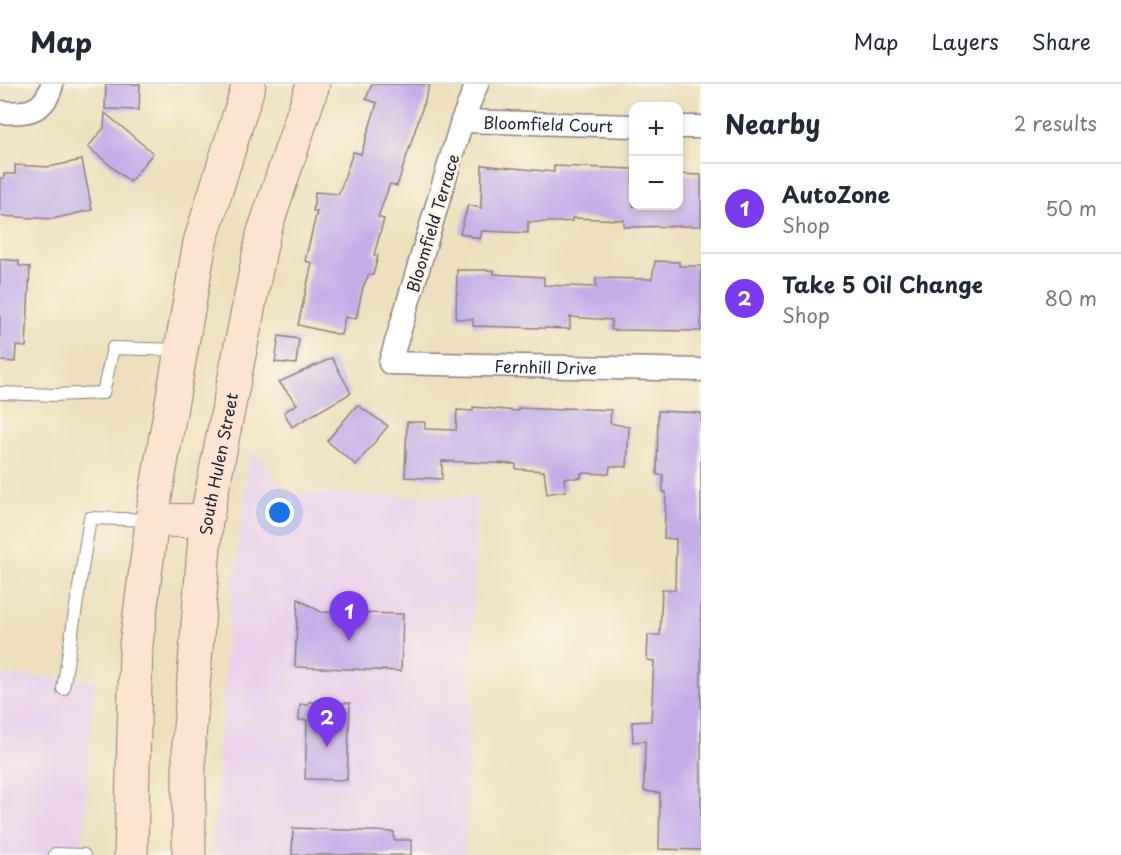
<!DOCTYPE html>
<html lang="en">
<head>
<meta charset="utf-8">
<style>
	:root { --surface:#fff; --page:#f6f6f7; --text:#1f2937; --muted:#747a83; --line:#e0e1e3; --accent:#7c3aed }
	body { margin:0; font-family:"Playpen Sans",sans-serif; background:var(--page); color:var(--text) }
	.controls { position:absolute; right:18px; top:18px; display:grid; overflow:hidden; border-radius:12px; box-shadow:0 3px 9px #0003 }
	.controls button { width:54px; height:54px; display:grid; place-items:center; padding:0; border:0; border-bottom:2px solid var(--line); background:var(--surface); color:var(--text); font:30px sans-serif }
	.you { position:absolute; left:280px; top:429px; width:21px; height:21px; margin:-15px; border:4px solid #fff; border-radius:50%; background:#1a73e8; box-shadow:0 0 0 9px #1a73e833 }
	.badge { display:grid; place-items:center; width:39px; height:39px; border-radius:50%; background:var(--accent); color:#fff; font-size:20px; font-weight:700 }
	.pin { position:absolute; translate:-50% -50px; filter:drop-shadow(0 2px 3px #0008) }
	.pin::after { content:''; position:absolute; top:32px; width:21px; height:18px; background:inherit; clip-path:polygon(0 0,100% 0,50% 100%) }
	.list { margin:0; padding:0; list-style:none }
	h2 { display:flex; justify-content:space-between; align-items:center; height:78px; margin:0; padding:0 24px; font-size:26px }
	h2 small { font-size:20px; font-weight:400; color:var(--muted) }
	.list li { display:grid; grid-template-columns:39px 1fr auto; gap:18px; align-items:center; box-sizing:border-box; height:90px; padding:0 24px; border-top:2px solid var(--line) }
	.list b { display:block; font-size:22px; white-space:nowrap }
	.list p { margin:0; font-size:20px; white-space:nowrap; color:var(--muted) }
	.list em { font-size:20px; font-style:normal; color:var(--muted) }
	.map { position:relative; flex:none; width:701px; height:771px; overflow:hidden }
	header { display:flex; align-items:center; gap:36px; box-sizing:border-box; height:84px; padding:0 30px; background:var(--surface); border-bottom:2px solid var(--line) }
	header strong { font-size:28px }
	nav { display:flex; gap:33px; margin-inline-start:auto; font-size:21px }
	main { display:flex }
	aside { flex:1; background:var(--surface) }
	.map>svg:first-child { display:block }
	.built { fill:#ead1ed }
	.building { fill:#c5aee8 }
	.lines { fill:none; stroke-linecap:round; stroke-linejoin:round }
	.service-casing { stroke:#88817c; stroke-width:14 }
	.minor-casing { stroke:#88817c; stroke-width:25 }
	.secondary-casing { stroke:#88817c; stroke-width:35 }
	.service { stroke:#fff; stroke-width:12 }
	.minor { stroke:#fff; stroke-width:22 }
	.secondary { stroke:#fde4d0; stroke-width:33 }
	.labels { text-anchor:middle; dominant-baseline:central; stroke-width:6; stroke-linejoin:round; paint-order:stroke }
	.street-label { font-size:16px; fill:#22223b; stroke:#fcf5e5 }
</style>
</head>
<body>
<header>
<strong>Map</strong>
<nav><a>Map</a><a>Layers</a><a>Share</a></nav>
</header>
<main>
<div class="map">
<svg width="701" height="771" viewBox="0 0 701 771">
	<rect width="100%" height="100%" fill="#fcf5e5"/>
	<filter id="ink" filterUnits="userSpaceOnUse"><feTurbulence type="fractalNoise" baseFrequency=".0167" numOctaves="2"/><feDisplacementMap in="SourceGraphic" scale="12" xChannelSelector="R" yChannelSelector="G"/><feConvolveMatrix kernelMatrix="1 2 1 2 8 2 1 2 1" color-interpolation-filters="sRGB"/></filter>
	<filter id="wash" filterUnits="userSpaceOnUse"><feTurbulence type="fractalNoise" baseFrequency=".008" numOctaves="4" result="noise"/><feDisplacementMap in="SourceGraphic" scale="24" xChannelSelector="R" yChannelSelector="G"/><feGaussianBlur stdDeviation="1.35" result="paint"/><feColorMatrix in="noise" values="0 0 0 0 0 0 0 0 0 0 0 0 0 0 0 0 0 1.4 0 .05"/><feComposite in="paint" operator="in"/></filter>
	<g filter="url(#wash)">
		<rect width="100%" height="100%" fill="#eee0be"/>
		<g class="built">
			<polygon points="251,364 289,409 477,414 465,771 212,771 228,542"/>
			<polygon points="0,591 95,596 82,771 0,771"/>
		</g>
		<g id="blocks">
			<g class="building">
				<polygon points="106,0 140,0 139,26 105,25"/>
				<polygon points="372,0 430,0 397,102 390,100 378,133 384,135 374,171 378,172 373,191 369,190 363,203 356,235 345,233 341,251 298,241 312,179 305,177 317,127 313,127 315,108 339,110 353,68 361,70 377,19 366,15"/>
				<polygon points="105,29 153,69 130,98 88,63 104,44"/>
				<polygon points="82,76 92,126 52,135 0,132 0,94 4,94 4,90 15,90 15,81 49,83"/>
				<polygon points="482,81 554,88 554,82 633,85 633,122 678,122 678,90 701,91 701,142 624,143 624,136 572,134 572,137 561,138 528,138 528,149 482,147 480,155 460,149 468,121 481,124"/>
				<polygon points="0,175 19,177 19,182 30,183 26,263 16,262 15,278 0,277"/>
				<polygon points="655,177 679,178 679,182 701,182 701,247 611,246 612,236 570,233 570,245 473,242 473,235 456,235 457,186 494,186 494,190 544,193 544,201 596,203 596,194 652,195"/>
				<polygon points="279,252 299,255 296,280 275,278"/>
				<polygon points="332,274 351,309 292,343 284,328 297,320 279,298"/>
				<polygon points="357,321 388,342 356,381 327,357"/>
				<polygon points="473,323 518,327 518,324 563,326 563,324 611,326 610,339 629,343 627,383 610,382 609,390 581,389 581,394 564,394 566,407 547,410 544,387 516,385 516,380 442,377 442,395 405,393 407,338 425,338 425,345 456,346 457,326 473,327"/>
				<polygon points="658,327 701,329 701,766 659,765 660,709 644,707 645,657 633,658 632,638 651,637 654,577 647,576 648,551 660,551 662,505 675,506 676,455 664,454 666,408 663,408 663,391 657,391"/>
				<polygon points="298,515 321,528 403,530 401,587 295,583"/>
				<polygon points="309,618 350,619 347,696 305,695 307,636 299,636 300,620 308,621"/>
				<polygon points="293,744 394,748 394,756 411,756 411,771 292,771"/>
			</g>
		</g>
	</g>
	<g filter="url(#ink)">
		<use href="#blocks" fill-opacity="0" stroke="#88817c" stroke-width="1.5"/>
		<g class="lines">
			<defs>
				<g id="service">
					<polyline points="0,309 54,311 103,309 113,264 180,266"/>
					<polyline points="63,605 90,434 152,436"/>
					<polyline points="55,770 84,771"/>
				</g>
				<g id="minor">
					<path id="s1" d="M477 0 462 37 390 279 701 286"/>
					<path d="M0 28C25 30 45 29 52 0"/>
					<path id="s2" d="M462 37 634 42"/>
					<polyline points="678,43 701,43"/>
				</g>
				<g id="secondary">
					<polyline points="153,436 206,437"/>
					<polyline points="131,771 136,561 155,414 200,158 249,0"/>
					<path id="s3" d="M189 771V656L206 437 263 151 313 0"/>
				</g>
			</defs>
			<use href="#service" class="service-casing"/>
			<use href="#minor" class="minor-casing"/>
			<use href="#secondary" class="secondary-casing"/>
			<use href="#service" class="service"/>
			<use href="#minor" class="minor"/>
			<use href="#secondary" class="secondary"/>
		</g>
	</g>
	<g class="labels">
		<g class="street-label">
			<text stroke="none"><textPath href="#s2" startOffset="86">Bloomfield Court</textPath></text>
			<text transform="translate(432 139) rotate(-73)">Bloomfield Terrace</text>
			<text stroke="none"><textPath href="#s1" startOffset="448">Fernhill Drive</textPath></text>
			<text stroke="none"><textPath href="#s3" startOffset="393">South Hulen Street</textPath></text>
		</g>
	</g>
</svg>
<div class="controls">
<button>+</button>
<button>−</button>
</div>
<div class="you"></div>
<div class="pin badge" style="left:349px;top:557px">1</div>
<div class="pin badge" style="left:327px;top:663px">2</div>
</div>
<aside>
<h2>Nearby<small>2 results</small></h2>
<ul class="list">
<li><span class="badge">1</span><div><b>AutoZone</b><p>Shop</p></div><em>50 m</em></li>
<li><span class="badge">2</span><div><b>Take 5 Oil Change</b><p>Shop</p></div><em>80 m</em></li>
</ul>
</aside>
</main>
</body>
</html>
